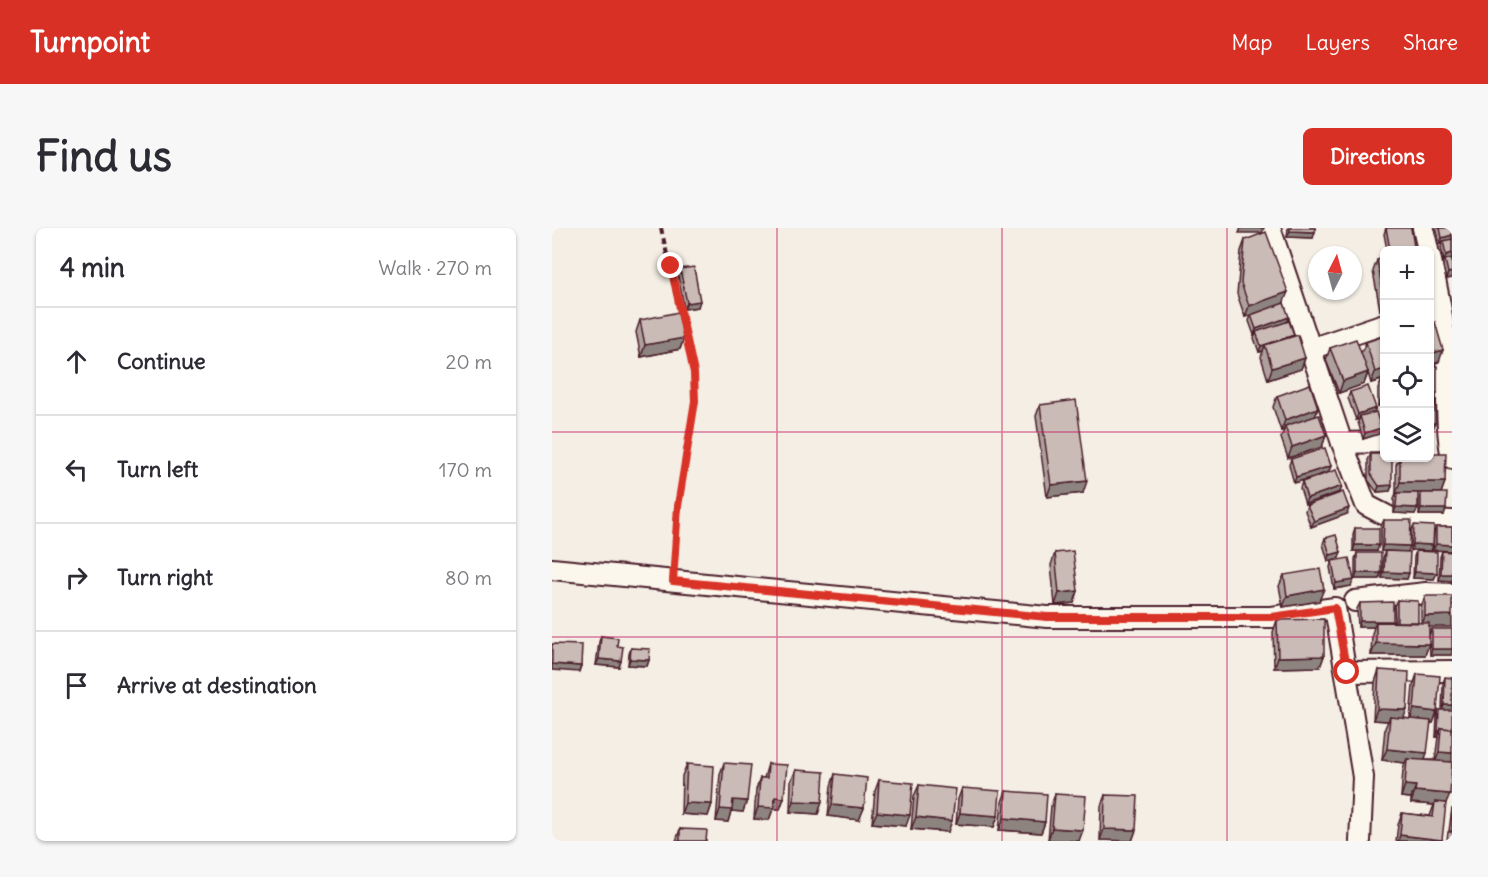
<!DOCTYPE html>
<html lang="en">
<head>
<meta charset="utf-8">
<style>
	:root { --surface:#fff; --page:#f7f7f7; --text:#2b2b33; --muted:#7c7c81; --line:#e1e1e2; --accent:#d93025 }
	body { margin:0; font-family:Delius,sans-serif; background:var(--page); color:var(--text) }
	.controls { position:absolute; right:18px; top:18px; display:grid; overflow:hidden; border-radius:9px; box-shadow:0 2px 4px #0004 }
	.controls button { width:54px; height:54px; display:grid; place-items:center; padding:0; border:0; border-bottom:2px solid var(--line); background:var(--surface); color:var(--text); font:30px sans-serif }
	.compass { position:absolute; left:756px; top:18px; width:54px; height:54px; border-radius:50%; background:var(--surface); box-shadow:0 2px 4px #0004; rotate:6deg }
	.stop { position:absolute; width:18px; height:18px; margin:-14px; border:4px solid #d93025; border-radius:50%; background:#fff }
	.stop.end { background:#d93025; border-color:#fff; box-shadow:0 2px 6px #0008 }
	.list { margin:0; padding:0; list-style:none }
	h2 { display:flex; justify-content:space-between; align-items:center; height:78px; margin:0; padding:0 24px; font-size:26px }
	h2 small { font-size:20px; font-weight:400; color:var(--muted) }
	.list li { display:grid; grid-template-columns:39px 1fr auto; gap:18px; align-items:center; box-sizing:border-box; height:108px; padding:0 24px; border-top:2px solid var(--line) }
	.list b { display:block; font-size:22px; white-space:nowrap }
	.list em { font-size:20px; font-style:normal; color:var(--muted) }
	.icon { flex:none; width:33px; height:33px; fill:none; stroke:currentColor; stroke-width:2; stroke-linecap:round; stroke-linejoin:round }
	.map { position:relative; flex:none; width:900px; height:613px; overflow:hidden; border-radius:9px }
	header { display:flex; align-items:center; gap:36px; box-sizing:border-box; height:84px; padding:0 30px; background:var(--accent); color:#fff }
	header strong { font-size:28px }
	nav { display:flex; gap:33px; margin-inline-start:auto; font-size:21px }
	.intro { display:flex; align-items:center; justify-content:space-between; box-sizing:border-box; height:144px; padding:0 36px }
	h1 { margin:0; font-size:42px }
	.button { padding:15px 27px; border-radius:9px; background:var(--accent); color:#fff; font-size:21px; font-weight:700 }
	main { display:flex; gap:36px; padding:0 36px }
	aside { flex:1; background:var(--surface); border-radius:9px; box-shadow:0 2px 4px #0004 }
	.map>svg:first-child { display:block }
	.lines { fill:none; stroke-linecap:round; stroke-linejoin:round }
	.street-casing { stroke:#4a1f2b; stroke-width:24 }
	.path { stroke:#4a1f2b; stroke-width:4; stroke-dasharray:6 4.5; stroke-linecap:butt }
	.street { stroke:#fbf7ec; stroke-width:20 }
	.wall { fill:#aea19d; stroke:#4a1f2b; stroke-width:1.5 }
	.shaded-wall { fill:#8d837f; stroke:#4a1f2b; stroke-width:1.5 }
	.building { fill:#cabbb6; stroke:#4a1f2b; stroke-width:1.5 }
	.route { stroke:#d93025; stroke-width:8 }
	.grid { fill:none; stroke:#c2185b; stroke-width:1.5; stroke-opacity:0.55 }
</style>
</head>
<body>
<header>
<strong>Turnpoint</strong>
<nav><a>Map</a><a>Layers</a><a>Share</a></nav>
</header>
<div class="intro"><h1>Find us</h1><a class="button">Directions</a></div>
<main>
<aside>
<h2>4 min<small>Walk · 270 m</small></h2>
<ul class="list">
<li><svg class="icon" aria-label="ahead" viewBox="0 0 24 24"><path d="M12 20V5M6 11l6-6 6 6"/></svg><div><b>Continue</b></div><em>20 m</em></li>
<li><svg class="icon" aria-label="left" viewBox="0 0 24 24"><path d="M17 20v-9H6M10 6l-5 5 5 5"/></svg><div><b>Turn left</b></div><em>170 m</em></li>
<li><svg class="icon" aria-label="right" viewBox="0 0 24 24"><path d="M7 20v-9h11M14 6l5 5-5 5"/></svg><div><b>Turn right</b></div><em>80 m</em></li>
<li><svg class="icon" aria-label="arrive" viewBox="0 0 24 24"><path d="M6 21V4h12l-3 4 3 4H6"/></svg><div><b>Arrive at destination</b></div></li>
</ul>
</aside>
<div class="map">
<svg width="900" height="613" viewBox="0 0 900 613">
	<rect width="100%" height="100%" fill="#f4eee4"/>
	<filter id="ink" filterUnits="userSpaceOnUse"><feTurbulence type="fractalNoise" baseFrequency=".0167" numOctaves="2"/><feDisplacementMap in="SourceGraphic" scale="12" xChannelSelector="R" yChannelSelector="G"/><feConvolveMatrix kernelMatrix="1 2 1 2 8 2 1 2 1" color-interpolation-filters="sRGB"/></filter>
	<g filter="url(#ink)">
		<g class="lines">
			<defs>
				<g id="street">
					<polyline points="718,0 790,215 814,277 839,290 900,293"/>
					<polyline points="871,0 876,22"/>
					<path d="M878 28C885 61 893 95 894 129 896 162 893 197 900 230"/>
					<polyline points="758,121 832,96"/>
					<polyline points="790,215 832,214"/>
					<polyline points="0,341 495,389 720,389 783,380 811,549 808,613"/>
					<polyline points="803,373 874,365 900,366"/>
					<polyline points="795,444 900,443"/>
				</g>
			</defs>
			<use href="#street" class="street-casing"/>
			<polyline class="path" points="109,0 142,145 143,173 126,278 123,332"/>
			<use href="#street" class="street"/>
		</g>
		<g class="wall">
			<polygon points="736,0 763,0 761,10 735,9"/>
			<polygon points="834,0 862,19 861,22 835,22 832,6"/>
			<polygon points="884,0 900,0 900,50 894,51 891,38 892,33 889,19 890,15 888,16"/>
			<polygon points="693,12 732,75 736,94 753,130 749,141 716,152 709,129 711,123 707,124 702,110 704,106 702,107 697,93 699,87 693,89 685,66 689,23"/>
			<polygon points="832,30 832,81 828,82 821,43 825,32"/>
			<polygon points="128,41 146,79 132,81 126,47"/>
			<polygon points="88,92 132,110 128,121 89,129 84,104"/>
			<polygon points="832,108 832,177 826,178 826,161 830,152 819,155 816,145 812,156 787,165 774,132 778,120 812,134 809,125 814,114"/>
			<polygon points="798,164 822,184 829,200 827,206 811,211 806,194 807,191 804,192 796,170"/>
			<polygon points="725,168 763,188 774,207 770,219 736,230 729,210 732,202 729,203 721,179"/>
			<polygon points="488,177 531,265 495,269 484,188"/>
			<polygon points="819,226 840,257 838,263 825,264 816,252 816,232"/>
			<polygon points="847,230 893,254 889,265 892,287 867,287 867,271 869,265 866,265 863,286 842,285 842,271 844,265 844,237"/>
			<polygon points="739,231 777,244 742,255 737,237"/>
			<polygon points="750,254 790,258 788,264 753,276 748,260"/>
			<polygon points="755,277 795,286 759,299 753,283"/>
			<polygon points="832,292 856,324 829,323 829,298"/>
			<polygon points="862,297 881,317 879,323 859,322 859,303"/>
			<polygon points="884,299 900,299 900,323 881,322 882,305"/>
			<polygon points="803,300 825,323 801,323 801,306"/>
			<polygon points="773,310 789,324 787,330 776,333 771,316"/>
			<polygon points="833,323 857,345 855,351 830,350 831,329"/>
			<polygon points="864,323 885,345 882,351 861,350 862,329"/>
			<polygon points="890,323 900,324 900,353 887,352 888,329"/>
			<polygon points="503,325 526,363 522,375 503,377 499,337"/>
			<polygon points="805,325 829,345 827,351 803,351 803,331"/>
			<polygon points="780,333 799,358 782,361 778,339"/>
			<polygon points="732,347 767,373 731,379 727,358"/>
			<polygon points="873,368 877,399 877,416 873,427 819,427 820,406 822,399 806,399 805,381 808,375 840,394 843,394 842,378 845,372 866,395 869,395 869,379"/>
			<polygon points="725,392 772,428 768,439 722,440 721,404"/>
			<polygon points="880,401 899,427 878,427 877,407"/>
			<polygon points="49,408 65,418 69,433 67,439 44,437 47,414"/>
			<polygon points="79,420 97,432 95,438 76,437 77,426"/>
			<polygon points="827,442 852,490 858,491 861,458 865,446 885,484 881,495 878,495 873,532 883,532 886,509 884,509 885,488 887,482 890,482 891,455 893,449 893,577 889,613 844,613 846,597 850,585 878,588 882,577 859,575 859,570 849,569 851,542 853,535 830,532 833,500 836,493 821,492 823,454"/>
			<polygon points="172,535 191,584 179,583 176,594 164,593 168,546"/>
			<polygon points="135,536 160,576 156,588 129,586 130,548"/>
			<polygon points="216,536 232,570 228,581 221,581 217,592 202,591 204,562 208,550 212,550"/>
			<polygon points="244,542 270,574 266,586 238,584 239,553"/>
			<polygon points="283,546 312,580 307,592 276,588 279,558"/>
			<polygon points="327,552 354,598 320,595 323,563"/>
			<polygon points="367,557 396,604 359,601 362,568"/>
			<polygon points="410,560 446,588 442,599 404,596 406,571"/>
			<polygon points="454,563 493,594 489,605 447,602 450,574"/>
			<polygon points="503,566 527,613 496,612 499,578"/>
			<polygon points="553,567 584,602 580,613 548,612 549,578"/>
			<polygon points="900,580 900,603 897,603"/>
			<polygon points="128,601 154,613 124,613"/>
		</g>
		<g class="shaded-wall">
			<polygon points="689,0 712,0 710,5 687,5"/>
			<polygon points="738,3 763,4 761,10 735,9"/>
			<polygon points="900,7 900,13 891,13 890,15 888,16 890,10"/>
			<polygon points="862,19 861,22 841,22"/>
			<polygon points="900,25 900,31 892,33 894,27"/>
			<polygon points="900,44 900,50 894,51 896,45"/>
			<polygon points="736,64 731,76 693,89 697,78"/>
			<polygon points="832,71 832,81 828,82"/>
			<polygon points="148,73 146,79 132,81 135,75"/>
			<polygon points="737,89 735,95 704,104 704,106 702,107 704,101"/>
			<polygon points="742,107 713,117 711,123 707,124 709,118"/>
			<polygon points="132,110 128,121 89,129 93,117"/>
			<polygon points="891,122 887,134 878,137 878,126"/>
			<polygon points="753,130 749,141 716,152 720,140"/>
			<polygon points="832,141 832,151 819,155 823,144"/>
			<polygon points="816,144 812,156 787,165 791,153"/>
			<polygon points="878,165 885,165 881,177 878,177"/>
			<polygon points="831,166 832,166 832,177 826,178"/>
			<polygon points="766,180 762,192 733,198 732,202 729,203 733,192"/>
			<polygon points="824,180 821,186 808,188 807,191 804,192 806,186"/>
			<polygon points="878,195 883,195 879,207 878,207"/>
			<polygon points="829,200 827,206 811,211 813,205"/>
			<polygon points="774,207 770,219 736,230 740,219"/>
			<polygon points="779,238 777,244 742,255 744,249"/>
			<polygon points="535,253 531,265 495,269 499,257"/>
			<polygon points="848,254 893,254 889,265 844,265"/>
			<polygon points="840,257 838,263 825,264 827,258"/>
			<polygon points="790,258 788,264 753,276 755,270"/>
			<polygon points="844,279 866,280 863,286 842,285"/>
			<polygon points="797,280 795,286 759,299 762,293"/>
			<polygon points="869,281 894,281 892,287 867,287"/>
			<polygon points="861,316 881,317 879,323 859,322"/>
			<polygon points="884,316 900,317 900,323 881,322"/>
			<polygon points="803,317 827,317 825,323 801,323"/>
			<polygon points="831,317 858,318 856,324 829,323"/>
			<polygon points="789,324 787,330 776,333 778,327"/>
			<polygon points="832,344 857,345 855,351 830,350"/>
			<polygon points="863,344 885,345 882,351 861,350"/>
			<polygon points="805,345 829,345 827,351 803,351"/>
			<polygon points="889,346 900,346 900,353 887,352"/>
			<polygon points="802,352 799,358 782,361 784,355"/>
			<polygon points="772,361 767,373 731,379 735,368"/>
			<polygon points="526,363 522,375 503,377 507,365"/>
			<polygon points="900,387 900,399 869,399 873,388"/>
			<polygon points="808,393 841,393 838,399 824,394 822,399 806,399"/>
			<polygon points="824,415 877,416 873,427 819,427"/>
			<polygon points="880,421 900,421 900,425 899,427 878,427"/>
			<polygon points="772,428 768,439 722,440 726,429"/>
			<polygon points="47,431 69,433 67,439 44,437"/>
			<polygon points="78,431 97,432 95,438 76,437"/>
			<polygon points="0,436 29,438 27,444 0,442"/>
			<polygon points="892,477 900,477 900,483 890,483"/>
			<polygon points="825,481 855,482 850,494 838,489 836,493 821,492"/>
			<polygon points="862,481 885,484 881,495 858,493"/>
			<polygon points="886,503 888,503 886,509 884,509"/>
			<polygon points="835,521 875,525 871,536 855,531 853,535 830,532"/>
			<polygon points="887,524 900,525 900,537 883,535"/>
			<polygon points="853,557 864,558 859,570 849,569"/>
			<polygon points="863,563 898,566 893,577 883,574 882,577 859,575"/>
			<polygon points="223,569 232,570 228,581 221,581 217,592 202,591 206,579"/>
			<polygon points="181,572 195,573 191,584 179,583 176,594 164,593 168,581"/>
			<polygon points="242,573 270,574 266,586 238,584"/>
			<polygon points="133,575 160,576 156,588 129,586"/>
			<polygon points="280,577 312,580 307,592 276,588"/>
			<polygon points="325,584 358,587 354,598 320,595"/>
			<polygon points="408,585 446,588 442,599 404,596"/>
			<polygon points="364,589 400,593 396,604 359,601"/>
			<polygon points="452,590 493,594 489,605 447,602"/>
			<polygon points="500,600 531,602 527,613 496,612"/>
			<polygon points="552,601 584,602 580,613 548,612"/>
			<polygon points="848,607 890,612 889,613 846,613"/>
		</g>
		<g class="building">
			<polygon points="738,0 763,0 763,4 738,3"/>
			<polygon points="834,0 859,0 862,19 838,22"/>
			<polygon points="888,0 900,0 900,7 890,10"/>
			<polygon points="714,4 736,64 697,78 689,55 693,12"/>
			<polygon points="900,11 900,25 894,27 891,13"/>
			<polygon points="832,30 832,70 825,32"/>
			<polygon points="900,30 900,44 896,45 893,32"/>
			<polygon points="142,39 148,73 135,75 128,41"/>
			<polygon points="732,75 737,89 704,101 699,87"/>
			<polygon points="127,84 132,110 93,117 88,92"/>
			<polygon points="737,93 742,107 709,118 704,104"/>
			<polygon points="883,94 891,122 878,126 878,96"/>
			<polygon points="746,107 753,130 720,140 713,117"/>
			<polygon points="832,108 832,141 823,144 814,114"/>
			<polygon points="804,111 816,144 791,153 778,120"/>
			<polygon points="885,138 885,165 878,165 878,139"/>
			<polygon points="830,150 832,150 832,166 831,166"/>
			<polygon points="758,156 766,180 733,192 725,168"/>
			<polygon points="816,158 824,180 806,186 798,164"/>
			<polygon points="524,172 535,253 499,257 488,177"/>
			<rect x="878" y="172" width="5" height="23"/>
			<polygon points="824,184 829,200 813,205 808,188"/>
			<polygon points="767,187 774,207 740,219 733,198"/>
			<polygon points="773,220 779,238 744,249 739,231"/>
			<polygon points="878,225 894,225 893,254 848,254 848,230 878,230"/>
			<polygon points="819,226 832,226 832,230 840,230 840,257 827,258 819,246"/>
			<polygon points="784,242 790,258 755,270 750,254"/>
			<polygon points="791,264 797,280 762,293 755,277"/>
			<polygon points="845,265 866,265 866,280 844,279"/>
			<polygon points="869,265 895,265 894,281 869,281"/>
			<polygon points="832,292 859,292 858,318 831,317"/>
			<polygon points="862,297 882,298 881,317 861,316"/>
			<polygon points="884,299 900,299 900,317 884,316"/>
			<rect x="803" y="300" width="24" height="17"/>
			<polygon points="784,307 789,324 778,327 773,310"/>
			<polygon points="521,323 526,363 507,365 503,325"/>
			<polygon points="833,323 858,324 857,345 832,344"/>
			<polygon points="864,323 885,324 885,345 863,344"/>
			<polygon points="890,323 900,324 900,346 889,346"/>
			<rect x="805" y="325" width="24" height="20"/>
			<polygon points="797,330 802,352 784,355 780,333"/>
			<polygon points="768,341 772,361 735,368 732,347"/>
			<polygon points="873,368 900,368 900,387 873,388"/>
			<polygon points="845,372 866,373 866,394 845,394"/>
			<polygon points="841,374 841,393 808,393 808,375"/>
			<polygon points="772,391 772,428 726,429 725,392"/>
			<polygon points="824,394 877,395 877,416 824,415"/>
			<rect x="880" y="401" width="20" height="20"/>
			<polygon points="49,408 66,410 65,418 71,419 69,433 47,431"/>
			<polygon points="0,416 30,417 29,438 0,436"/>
			<polygon points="79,420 98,421 97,432 78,431"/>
			<polygon points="827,442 857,444 855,482 825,481"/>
			<polygon points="865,446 888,448 885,484 862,481"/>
			<polygon points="893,449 900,450 900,477 892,477"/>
			<polygon points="887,482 900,482 900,501 889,500 888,503 886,503"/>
			<polygon points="838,489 879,493 875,525 835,521"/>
			<polygon points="889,500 900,501 900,525 887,524"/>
			<polygon points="855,531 900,534 898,566 863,563 864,558 853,557"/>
			<polygon points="172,535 199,537 195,573 181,572 180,582 168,581"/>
			<polygon points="135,536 162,538 160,576 133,575"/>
			<polygon points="216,536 235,537 232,570 223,569 222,580 206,579 208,550 215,550"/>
			<polygon points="244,542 272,544 270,574 242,573"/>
			<polygon points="283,546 315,550 312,580 280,577"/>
			<polygon points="327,552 361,555 358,587 325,584"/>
			<polygon points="367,557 404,561 400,593 364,589"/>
			<polygon points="410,560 448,563 446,588 408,585"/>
			<polygon points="454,563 495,566 493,594 452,590"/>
			<polygon points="503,566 534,568 531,602 500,600"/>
			<polygon points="553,567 586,568 584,602 552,601"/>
			<polygon points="883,574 894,575 890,612 848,607 850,585 881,589"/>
			<polygon points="128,601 155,602 154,613 128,613"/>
			<polygon points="896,604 900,604 900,613 895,613"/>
		</g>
	</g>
	<g class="lines" filter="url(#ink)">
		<polyline class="route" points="119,38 142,145 143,173 126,278 121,353 495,389 720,389 783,380 795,444"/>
	</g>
	<path class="grid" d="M225 0V613M450 0V613M675 0V613M0 204H832M878 204H900M0 409H900"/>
</svg>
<div class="controls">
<button>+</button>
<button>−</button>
<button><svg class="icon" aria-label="locate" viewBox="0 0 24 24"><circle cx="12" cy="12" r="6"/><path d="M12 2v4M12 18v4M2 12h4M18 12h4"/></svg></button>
<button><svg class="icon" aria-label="layers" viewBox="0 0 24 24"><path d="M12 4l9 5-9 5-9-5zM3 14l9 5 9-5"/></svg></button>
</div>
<svg class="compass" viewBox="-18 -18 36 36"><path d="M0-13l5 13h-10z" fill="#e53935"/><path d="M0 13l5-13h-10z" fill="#7c7c81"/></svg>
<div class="stop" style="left:795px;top:444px"></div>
<div class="stop end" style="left:119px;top:38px"></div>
</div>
</main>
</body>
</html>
